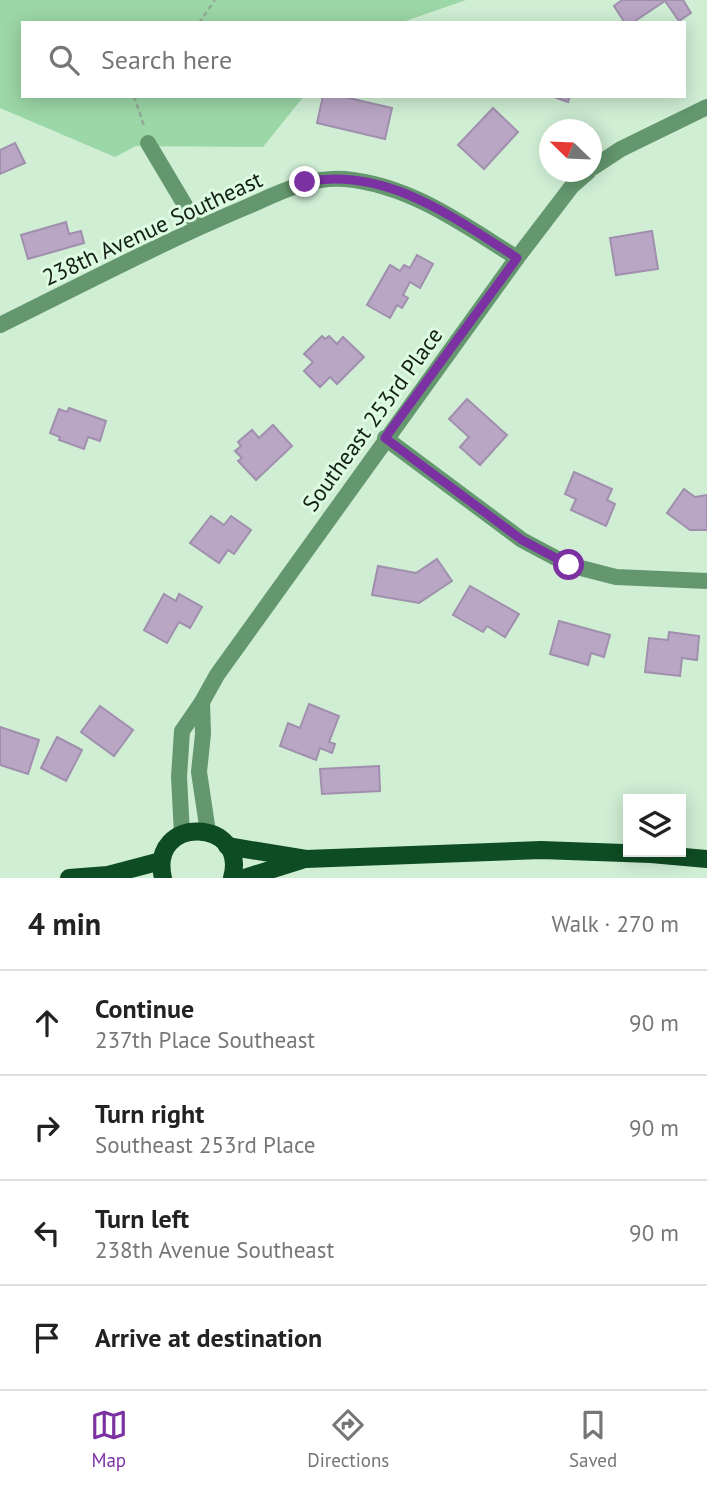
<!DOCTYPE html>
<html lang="en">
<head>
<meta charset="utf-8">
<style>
	:root { --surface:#fff; --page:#f6f6f6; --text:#222; --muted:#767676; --line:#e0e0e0; --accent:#7c31a3 }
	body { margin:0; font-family:"PT Sans",sans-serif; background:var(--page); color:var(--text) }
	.controls { position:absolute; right:21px; bottom:21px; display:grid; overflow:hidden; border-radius:0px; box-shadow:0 4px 18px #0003 }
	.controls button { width:63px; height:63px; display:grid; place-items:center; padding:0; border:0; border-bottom:2px solid var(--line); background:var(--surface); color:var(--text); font:35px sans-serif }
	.compass { position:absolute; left:539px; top:119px; width:63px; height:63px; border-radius:50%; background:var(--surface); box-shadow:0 4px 18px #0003; rotate:293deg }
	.stop { position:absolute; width:21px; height:21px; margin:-16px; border:5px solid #7c31a3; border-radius:50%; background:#fff }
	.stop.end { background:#7c31a3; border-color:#fff; box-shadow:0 2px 7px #0008 }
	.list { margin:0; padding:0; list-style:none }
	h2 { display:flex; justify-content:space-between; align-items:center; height:91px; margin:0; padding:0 28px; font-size:30px }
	h2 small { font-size:23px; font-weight:400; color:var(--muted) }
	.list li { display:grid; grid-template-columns:46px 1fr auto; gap:21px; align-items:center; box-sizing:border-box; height:105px; padding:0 28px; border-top:2px solid var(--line) }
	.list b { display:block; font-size:26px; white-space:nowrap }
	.list p { margin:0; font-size:23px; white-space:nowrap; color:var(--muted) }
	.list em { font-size:23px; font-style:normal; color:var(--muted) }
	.icon { flex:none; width:38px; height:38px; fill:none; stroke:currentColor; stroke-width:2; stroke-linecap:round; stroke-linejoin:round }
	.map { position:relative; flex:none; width:707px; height:878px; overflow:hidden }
	.search { position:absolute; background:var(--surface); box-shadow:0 4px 18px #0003; left:21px; right:21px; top:21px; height:77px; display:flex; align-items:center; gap:18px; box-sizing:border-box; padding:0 24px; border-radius:0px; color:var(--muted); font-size:26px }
	.sheet { height:511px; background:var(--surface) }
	nav { display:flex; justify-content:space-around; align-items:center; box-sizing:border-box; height:98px; border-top:2px solid var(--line); background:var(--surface); font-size:19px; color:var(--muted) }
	nav a { display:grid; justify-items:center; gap:4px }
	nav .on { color:var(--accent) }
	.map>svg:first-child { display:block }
	.green { fill:#9cd7a7 }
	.building { fill:#b9a6c5; stroke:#a08fad; stroke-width:2 }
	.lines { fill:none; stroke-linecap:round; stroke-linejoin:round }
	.path { stroke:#91aa95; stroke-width:2.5; stroke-dasharray:5 3.5; stroke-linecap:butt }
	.minor { stroke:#64976e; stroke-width:16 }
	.major { stroke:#0e4c23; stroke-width:18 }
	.route { stroke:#7c31a3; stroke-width:9 }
	.labels { text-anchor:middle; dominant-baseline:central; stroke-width:6; stroke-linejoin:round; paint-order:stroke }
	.street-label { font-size:23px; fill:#141f16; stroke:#dcfbe1 }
</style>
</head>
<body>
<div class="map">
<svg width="707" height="878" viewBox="0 0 707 878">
	<rect width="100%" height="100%" fill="#cfeed4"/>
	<polygon class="green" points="0,0 466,0 400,23 23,23 23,96 304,96 263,147 136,146 115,157 0,108"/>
	<g class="building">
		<polygon points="622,0 683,0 691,13 679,21 665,1 632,23 625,23 614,6"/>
		<polygon points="323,96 340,96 392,108 385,139 317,123"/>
		<polygon points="551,96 570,96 568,102"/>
		<polygon points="493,108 518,132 484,169 458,145"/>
		<polygon points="15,143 25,163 0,174 0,150"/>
		<polygon points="66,222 69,234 81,231 84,243 28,259 21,235"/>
		<polygon points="652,231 658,269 616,275 610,238"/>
		<polygon points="417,255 433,264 420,288 410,282 403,295 408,298 402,308 397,305 390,318 367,305 390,265 400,271 404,265 410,268"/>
		<polygon points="322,336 325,339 329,336 337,344 343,337 364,357 337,384 330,377 320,387 304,371 313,362 304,354"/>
		<polygon points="467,399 507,435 480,465 460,447 469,437 449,419"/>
		<polygon points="69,408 106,421 100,441 88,437 84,449 59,440 60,437 50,433 59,409 67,412"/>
		<polygon points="273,425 292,446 256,480 238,461 242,458 235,451 241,446 238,442 252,430 259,438"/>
		<polygon points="574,472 612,489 607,500 615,504 606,526 571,510 576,499 565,494"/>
		<polygon points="684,489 695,497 707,495 707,530 690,530 667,513"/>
		<polygon points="211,516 224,525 231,516 251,530 234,554 228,550 219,563 190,543"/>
		<polygon points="437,559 452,581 419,603 372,595 378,566 416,573"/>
		<polygon points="470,586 519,614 505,637 487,626 483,632 453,615"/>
		<polygon points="164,594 176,601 179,594 202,607 190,628 179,622 167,643 144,630"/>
		<polygon points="559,621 610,635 604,657 591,653 588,665 550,654"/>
		<polygon points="669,632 699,636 697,660 682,658 680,676 645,672 649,638 668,640"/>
		<polygon points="309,704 339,716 329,742 335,744 332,753 320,748 316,760 280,746 288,723 300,728"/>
		<polygon points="100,706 133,730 114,756 81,732"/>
		<polygon points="0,727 39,740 28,774 0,765"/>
		<polygon points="57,737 82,750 66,781 41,768"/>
		<polygon points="379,766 380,791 322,794 320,769"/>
	</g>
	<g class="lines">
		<g class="path">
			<polyline points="199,23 215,0"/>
			<polyline points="134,96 144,126"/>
		</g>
		<g class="minor">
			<polyline points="148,143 198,227"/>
			<polyline points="592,168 621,149 707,107"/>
			<path d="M0 325C81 285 161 243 244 208 277 194 309 176 345 179 410 185 463 224 517 258"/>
			<polyline points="385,438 522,540 569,565 616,577 707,581"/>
			<polyline points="202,702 203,734 199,772 208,832"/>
			<polyline points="182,834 179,777 182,731 202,702 217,675 517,258 572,186 588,172"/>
		</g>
		<g class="major">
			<polyline points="227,846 306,859 541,850 651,854 707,859"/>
			<polyline points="69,878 108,875 161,861"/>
			<path d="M163 878C148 814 249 818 232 878"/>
			<polyline points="244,878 302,860"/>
		</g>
	</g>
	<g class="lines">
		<path class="route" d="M305 182C385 166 453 217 517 258L385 438 522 540 569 565"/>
	</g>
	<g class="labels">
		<g class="street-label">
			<text transform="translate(152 228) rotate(-25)">238th Avenue Southeast</text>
			<text transform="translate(372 419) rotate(-54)">Southeast 253rd Place</text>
		</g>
	</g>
</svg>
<div class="controls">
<button><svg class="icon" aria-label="layers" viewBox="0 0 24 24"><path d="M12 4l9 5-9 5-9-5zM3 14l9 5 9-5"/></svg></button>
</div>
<svg class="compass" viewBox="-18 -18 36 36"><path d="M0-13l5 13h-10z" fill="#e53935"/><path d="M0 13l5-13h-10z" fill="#767676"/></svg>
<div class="stop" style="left:569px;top:565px"></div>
<div class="stop end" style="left:305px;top:182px"></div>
<div class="search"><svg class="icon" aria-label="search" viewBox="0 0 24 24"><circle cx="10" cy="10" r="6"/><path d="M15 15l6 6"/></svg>Search here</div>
</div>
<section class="sheet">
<h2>4 min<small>Walk · 270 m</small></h2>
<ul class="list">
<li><svg class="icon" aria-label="ahead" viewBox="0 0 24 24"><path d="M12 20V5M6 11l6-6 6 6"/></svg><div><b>Continue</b><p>237th Place Southeast</p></div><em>90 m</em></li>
<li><svg class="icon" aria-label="right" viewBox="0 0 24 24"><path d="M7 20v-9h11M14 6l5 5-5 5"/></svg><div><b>Turn right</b><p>Southeast 253rd Place</p></div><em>90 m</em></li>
<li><svg class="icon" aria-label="left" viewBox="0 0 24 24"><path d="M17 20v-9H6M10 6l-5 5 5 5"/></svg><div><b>Turn left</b><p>238th Avenue Southeast</p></div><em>90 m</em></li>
<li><svg class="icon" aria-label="arrive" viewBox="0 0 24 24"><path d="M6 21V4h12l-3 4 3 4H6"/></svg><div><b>Arrive at destination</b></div></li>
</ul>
</section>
<nav>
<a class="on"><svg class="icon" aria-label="map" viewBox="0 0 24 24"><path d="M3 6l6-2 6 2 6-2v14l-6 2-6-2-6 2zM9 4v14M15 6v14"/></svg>Map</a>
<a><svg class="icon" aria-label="directions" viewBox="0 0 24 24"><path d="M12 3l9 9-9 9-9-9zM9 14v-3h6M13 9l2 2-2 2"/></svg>Directions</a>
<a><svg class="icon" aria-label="saved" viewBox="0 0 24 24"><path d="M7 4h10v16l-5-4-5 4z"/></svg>Saved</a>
</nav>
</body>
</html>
